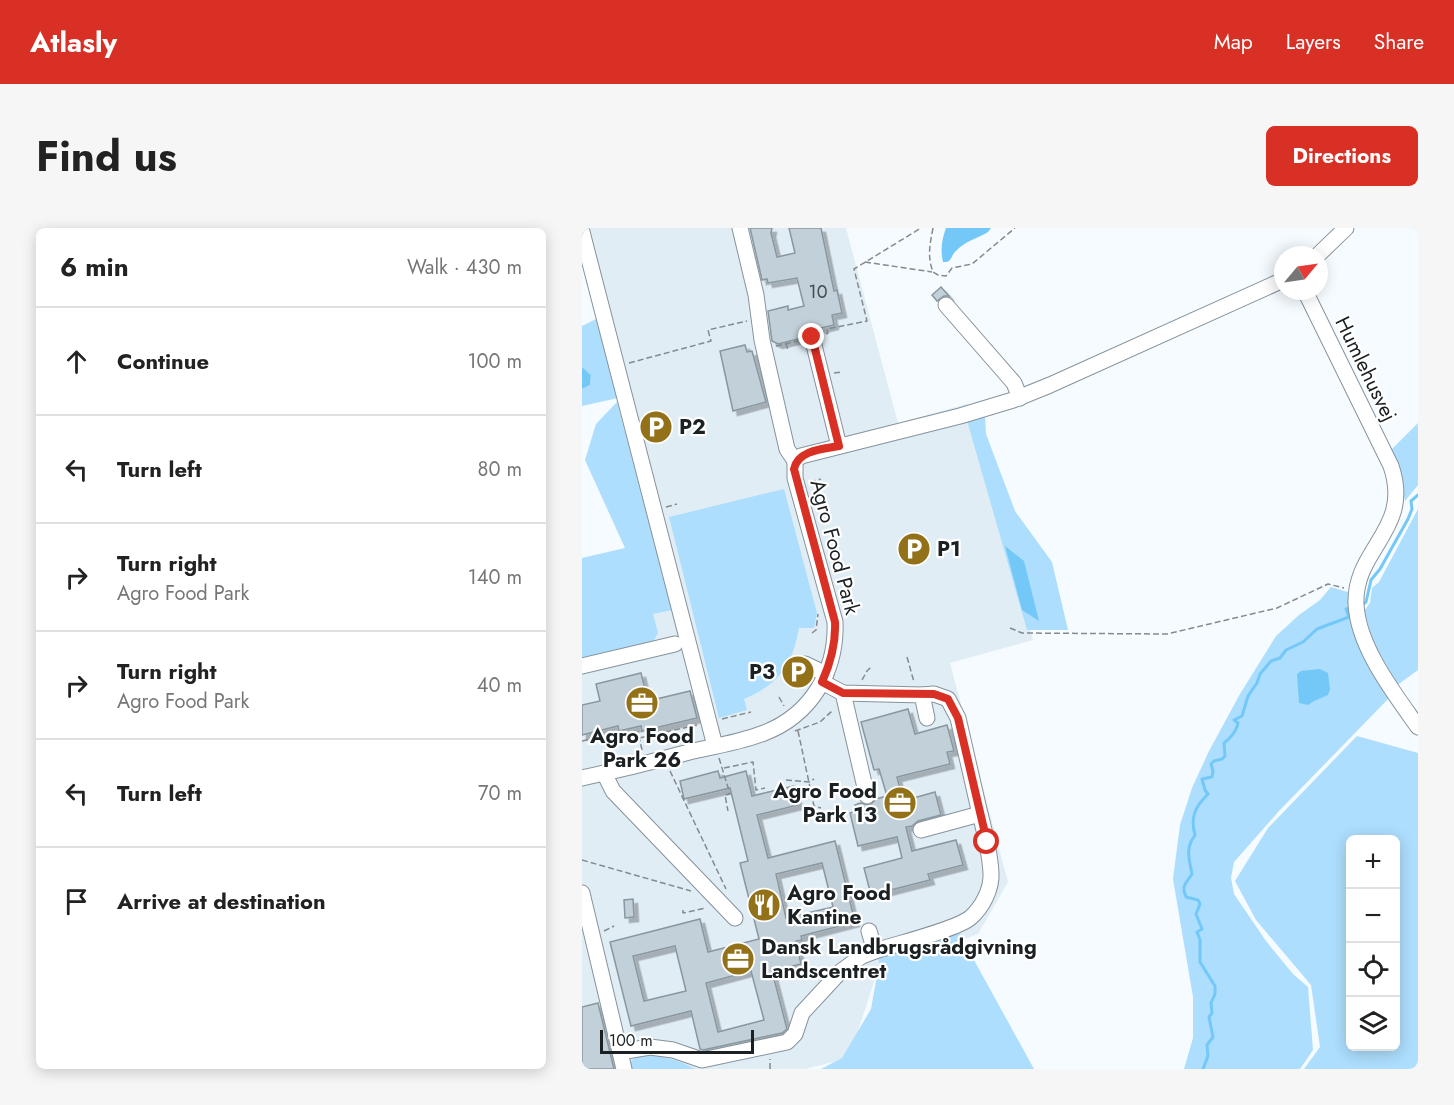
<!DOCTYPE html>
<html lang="en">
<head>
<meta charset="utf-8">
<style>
	:root { --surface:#fff; --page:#f6f6f6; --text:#222; --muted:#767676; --line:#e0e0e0; --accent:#d93025 }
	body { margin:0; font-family:Jost,sans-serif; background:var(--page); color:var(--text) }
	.controls { position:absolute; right:18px; bottom:18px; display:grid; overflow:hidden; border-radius:9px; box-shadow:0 3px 15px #0003 }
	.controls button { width:54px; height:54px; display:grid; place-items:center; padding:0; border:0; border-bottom:2px solid var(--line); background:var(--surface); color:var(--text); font:30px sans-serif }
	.compass { position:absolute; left:692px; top:18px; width:54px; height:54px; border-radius:50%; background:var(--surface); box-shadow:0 3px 15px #0003; rotate:61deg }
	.scale { position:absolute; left:18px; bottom:15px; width:154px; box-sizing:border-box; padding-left:6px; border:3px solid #1b2023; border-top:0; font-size:16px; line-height:21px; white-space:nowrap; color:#1b2023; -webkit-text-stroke:4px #fff; paint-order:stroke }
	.stop { position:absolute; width:18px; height:18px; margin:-14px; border:4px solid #d93025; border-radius:50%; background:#fff }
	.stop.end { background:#d93025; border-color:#fff; box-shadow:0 2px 6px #0008 }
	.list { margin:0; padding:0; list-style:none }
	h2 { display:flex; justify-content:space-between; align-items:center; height:78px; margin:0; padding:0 24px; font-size:26px }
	h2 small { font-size:20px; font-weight:400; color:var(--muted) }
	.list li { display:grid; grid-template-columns:39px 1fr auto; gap:18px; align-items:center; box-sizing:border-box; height:108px; padding:0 24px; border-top:2px solid var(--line) }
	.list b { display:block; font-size:22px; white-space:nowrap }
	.list p { margin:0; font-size:20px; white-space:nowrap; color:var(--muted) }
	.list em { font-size:20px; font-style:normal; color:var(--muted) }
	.icon { flex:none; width:33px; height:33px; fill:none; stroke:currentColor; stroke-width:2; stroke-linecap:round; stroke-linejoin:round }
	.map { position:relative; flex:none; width:836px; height:841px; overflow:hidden; border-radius:9px }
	header { display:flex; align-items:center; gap:36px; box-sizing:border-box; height:84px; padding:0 30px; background:var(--accent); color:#fff }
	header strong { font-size:28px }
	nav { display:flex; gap:33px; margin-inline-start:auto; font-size:21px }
	.intro { display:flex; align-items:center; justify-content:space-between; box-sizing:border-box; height:144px; padding:0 36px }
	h1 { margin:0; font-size:42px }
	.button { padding:15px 27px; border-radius:9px; background:var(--accent); color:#fff; font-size:21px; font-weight:700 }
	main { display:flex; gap:36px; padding:0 36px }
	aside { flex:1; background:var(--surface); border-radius:9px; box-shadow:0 3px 15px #0003 }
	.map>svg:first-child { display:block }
	.built { fill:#e0edf5 }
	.green { fill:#addefd; fill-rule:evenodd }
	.water { fill:#74c8f8 }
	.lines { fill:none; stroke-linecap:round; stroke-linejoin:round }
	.stream { stroke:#74c8f8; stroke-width:3 }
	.building { fill:#c2d0d9; stroke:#89979f; stroke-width:1.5; fill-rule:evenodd; filter:url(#shadow) }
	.minor-casing { stroke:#86939c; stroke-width:17 }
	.path { stroke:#858a8e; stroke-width:1.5; stroke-dasharray:6 3; stroke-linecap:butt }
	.minor { stroke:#fff; stroke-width:15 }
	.route { stroke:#d93025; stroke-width:8 }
	.labels { text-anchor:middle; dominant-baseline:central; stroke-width:4.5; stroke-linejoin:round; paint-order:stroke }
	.number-label { font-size:18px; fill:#454c50 }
	.street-label { font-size:21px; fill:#1b2023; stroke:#fff }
	.poi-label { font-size:21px; font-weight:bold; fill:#1b2023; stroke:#fff; text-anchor:start }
</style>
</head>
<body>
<header>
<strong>Atlasly</strong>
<nav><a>Map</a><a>Layers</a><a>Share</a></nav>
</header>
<div class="intro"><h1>Find us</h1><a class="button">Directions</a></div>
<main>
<aside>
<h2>6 min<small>Walk · 430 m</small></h2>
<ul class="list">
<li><svg class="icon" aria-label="ahead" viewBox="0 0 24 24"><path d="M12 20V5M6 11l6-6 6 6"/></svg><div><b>Continue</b></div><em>100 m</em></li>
<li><svg class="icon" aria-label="left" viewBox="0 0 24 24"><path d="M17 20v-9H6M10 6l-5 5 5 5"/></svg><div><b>Turn left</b></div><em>80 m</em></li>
<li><svg class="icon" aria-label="right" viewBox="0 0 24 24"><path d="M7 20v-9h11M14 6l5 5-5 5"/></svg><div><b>Turn right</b><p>Agro Food Park</p></div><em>140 m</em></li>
<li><svg class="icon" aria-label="right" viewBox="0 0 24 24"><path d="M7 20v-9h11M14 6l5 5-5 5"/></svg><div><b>Turn right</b><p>Agro Food Park</p></div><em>40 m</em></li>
<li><svg class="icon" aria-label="left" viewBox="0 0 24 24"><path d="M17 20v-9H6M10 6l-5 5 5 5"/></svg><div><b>Turn left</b></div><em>70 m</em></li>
<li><svg class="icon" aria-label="arrive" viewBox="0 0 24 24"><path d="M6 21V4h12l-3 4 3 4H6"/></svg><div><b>Arrive at destination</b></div></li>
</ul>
</aside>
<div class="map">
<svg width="836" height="841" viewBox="0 0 836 841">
	<defs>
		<filter id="shadow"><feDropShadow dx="4.5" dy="4.5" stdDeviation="0" flood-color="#0004"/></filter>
	</defs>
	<rect width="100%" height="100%" fill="#f5fbff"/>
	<polygon class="built" points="0,0 264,0 316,195 385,176 451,412 368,435 426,654 396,706 296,742 267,830 223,841 0,841 0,358 77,340 0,34"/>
	<g class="green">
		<polygon points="14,91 36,170 0,178 0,161 8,157 9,147 0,139 0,98"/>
		<polygon points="35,174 90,382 71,386 76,405 71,414 0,431 0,330 43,320 3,232 14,196"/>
		<polygon points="397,188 403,188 404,206 433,283 470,334 486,402 445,402 386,196 385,191"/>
		<polygon points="836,195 836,257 823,273 817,239 808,223"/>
		<path d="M202 261 235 385 232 400H217C210 438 197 456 162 471L165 482 137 490 87 289Z"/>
		<polygon points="836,281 836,442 814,458 796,429 782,383 788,375 790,360 797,354"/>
		<polygon points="749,359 769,365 808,469 697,583 652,634 649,650 652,666 684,713 711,746 726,759 731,822 718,841 602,841 611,810 611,769 591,651 598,597 610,560 627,523 658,466 694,408 717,387 738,372"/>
		<path d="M775 508 836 525V841H722L738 819 729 757 674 692 653 653 686 600ZM768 612H814V818H768Z"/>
		<polygon points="376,703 452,841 239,841 260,830 289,781 297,736 296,728"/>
		<path d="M58 827C78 827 95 831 113 841H48L47 834Z"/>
	</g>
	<g class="water">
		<path d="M364 0H409L406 4C396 10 382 14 375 22 368 27 371 35 361 34 358 22 360 11 364 0Z"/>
		<polygon points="0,139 9,147 8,157 0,161"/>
		<polygon points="423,318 442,333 457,393 440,382"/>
		<polygon points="738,441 746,445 748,461 746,467 732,473 726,477 717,475 715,446 719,443"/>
	</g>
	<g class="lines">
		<g class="stream">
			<polyline points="780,377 784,374 789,352 798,341 826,291 830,281 829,273 836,267"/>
			<path d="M621 841 626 828 625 817 631 809 627 789 630 785 629 775 633 766V758L618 734V712L615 704 620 701 614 686 618 676 616 672 604 669C599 658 604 655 610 646 607 630 603 621 613 607 608 589 613 579 626 566L623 562 620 551 630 549 631 543 629 536 632 533 640 531 643 528 642 515C648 511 655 502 656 495L652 492 660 488 666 468 675 455 678 446 689 433 698 430 704 422 721 414 735 401 767 389 764 381 768 380"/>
		</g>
	</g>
	<g class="building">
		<polygon points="168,0 190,0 189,5 195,29 213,25 207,0 239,0 252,63 255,62 260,85 250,87 252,97 235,101 227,100 223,102 220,110 196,116 190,113 186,83 206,78 206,82 222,78 215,50 186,55 185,51 180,52"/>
		<polygon points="359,59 367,68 362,68 355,73 350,67"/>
		<polygon points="163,117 165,124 170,123 184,174 151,183 138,123"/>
		<polygon points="59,445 66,473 108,463 115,490 60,503 59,498 37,503 36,498 0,507 0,477 18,473 14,456"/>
		<polygon points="326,481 333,506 365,497 372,523 365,524 368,536 315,549 321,573 353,564 359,587 336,593 330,598 324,599 330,623 374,612 381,637 346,646 348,652 289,667 282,640 320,630 315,609 276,618 268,585 274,583 273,577 278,575 288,577 294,571 305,568 297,541 292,542 279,494"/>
		<path d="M136 543 138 550 164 543 170 568 212 558 216 577 175 587 186 630 253 613 273 694 219 708 220 712 214 713 219 736 190 743 205 801 200 805 121 822 118 821 109 783 49 798 28 714 118 691 126 724 177 711 158 635 166 633 148 560 102 571 98 553ZM240 635 251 679 204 690 194 646ZM93 718 104 763 62 773 51 728ZM169 743 182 792 136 804 124 755Z"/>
		<polygon points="51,671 52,689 43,690 42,672"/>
		<polygon points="16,775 32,841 0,841 0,779"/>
	</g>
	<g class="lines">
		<defs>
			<g id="minor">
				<polyline points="158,0 174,67 180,112 205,221 213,233"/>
				<polyline points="0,4 133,518"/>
				<polyline points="736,27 764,0"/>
				<path d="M723 63 809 238C831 302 772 320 774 376 776 419 812 465 836 499"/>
				<polyline points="364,77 432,155 438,170"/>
				<polyline points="230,109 257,218"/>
				<polyline points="223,436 244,446"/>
				<polyline points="0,438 93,416"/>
				<polyline points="240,454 261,465 340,467 345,490"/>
				<polyline points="261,465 285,568"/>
				<polyline points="340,467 352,466 366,471 376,490 398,586"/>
				<polyline points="22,545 31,563 153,690"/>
				<path d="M0 550C37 542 74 533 111 523 135 518 159 514 182 505 229 487 255 443 253 394L213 250V233L219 228 378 188 431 172 468 157 701 52"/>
				<polyline points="0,665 42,841"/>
				<path d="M293 723C314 716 373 702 388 690 400 680 410 661 409 645 408 625 403 605 398 586L339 602"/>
				<polyline points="38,824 68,819 91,822 120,832 205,814 213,806 220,785 258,744 280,728 293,723 287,703"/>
			</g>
		</defs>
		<use href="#minor" class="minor-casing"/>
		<g class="path">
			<path d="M351 0C348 16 345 28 351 44L356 47 364 48 370 40 390 36 433 0"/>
			<polyline points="283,34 350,44"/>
			<polyline points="244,106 246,105 245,101 285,93 272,41 339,0"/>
			<polyline points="204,115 206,123"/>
			<polyline points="194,118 216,113"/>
			<polyline points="47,135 129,113 126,102 165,93"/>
			<polyline points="252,145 259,144"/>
			<polyline points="228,254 239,251"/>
			<polyline points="84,279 95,276"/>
			<polyline points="428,400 440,405 585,406 695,380 746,356 762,360"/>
			<polyline points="230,405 234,402 236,386"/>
			<polyline points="325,429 332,454"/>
			<polyline points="280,452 285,443 290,438"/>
			<polyline points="197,469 202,478"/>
			<polyline points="140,491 169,484"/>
			<polyline points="213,503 238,494 250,483"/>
			<polyline points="216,503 232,578 239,580"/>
			<polyline points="57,510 115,497"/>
			<polyline points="0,513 34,506 35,509 56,504 60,522"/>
			<polyline points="137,530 148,566 143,567 146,583"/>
			<polyline points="142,540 171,534 174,562 183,560"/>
			<polyline points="88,543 144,661"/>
			<polyline points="204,552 227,554 232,551"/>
			<polyline points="0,632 109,663"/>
			<polyline points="101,682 101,685 124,680"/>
			<polyline points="22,703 32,698"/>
			<polyline points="188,841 188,831"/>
		</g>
		<use href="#minor" class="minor"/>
	</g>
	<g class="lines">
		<path class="route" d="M230 109 257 218C241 221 216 222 212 241L253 394C254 415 249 434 240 454L261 465 352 466 366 471 376 490 405 614"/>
	</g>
	<defs>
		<symbol id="parking-disc" viewBox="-11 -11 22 22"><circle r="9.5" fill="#937118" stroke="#fff"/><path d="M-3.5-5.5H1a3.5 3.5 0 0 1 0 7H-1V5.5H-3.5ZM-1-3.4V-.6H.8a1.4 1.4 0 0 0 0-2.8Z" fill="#fff"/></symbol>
		<symbol id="office-disc" viewBox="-11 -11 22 22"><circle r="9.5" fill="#937118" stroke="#fff"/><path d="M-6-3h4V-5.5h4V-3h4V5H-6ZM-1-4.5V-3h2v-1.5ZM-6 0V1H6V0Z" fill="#fff"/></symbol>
		<symbol id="restaurant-disc" viewBox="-11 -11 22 22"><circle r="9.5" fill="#937118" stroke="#fff"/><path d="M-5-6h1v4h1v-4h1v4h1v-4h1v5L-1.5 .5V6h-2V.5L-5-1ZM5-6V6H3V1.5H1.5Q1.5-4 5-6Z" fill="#fff"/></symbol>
	</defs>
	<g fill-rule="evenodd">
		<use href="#parking-disc" x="55" y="180" width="38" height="38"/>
		<use href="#parking-disc" x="313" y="302" width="38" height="38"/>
		<use href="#parking-disc" x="197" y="425" width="38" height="38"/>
		<use href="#office-disc" x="41" y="456" width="38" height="38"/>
		<use href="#office-disc" x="299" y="556" width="38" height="38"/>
		<use href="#restaurant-disc" x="163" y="658" width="38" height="38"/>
		<use href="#office-disc" x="137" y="712" width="38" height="38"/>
	</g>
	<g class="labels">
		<g class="number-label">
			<text x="236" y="64">10</text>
		</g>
		<g class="street-label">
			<text transform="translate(784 141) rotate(64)">Humlehusvej</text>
			<text transform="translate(253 319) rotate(75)">Agro Food Park</text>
		</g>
		<g class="poi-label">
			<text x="97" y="199">P2</text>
			<text x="355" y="321">P1</text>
			<text x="193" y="444" text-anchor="end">P3</text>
			<text x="60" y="508" text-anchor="middle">Agro Food<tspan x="60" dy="24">Park 26</tspan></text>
			<text x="295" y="563" text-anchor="end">Agro Food<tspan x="295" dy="24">Park 13</tspan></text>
			<text x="205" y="665">Agro Food<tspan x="205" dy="24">Kantine</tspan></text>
			<text x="179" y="719">Dansk Landbrugsrådgivning<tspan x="179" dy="24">Landscentret</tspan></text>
		</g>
	</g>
</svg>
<div class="controls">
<button>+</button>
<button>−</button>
<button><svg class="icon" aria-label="locate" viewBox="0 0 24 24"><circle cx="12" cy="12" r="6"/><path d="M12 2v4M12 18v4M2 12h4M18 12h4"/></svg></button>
<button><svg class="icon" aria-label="layers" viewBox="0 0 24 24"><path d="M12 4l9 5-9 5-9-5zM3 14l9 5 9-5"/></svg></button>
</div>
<svg class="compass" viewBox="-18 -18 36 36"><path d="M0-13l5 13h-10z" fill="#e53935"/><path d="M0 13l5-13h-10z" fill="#767676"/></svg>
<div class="scale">100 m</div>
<div class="stop" style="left:405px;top:614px"></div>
<div class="stop end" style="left:230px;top:109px"></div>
</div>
</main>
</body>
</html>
